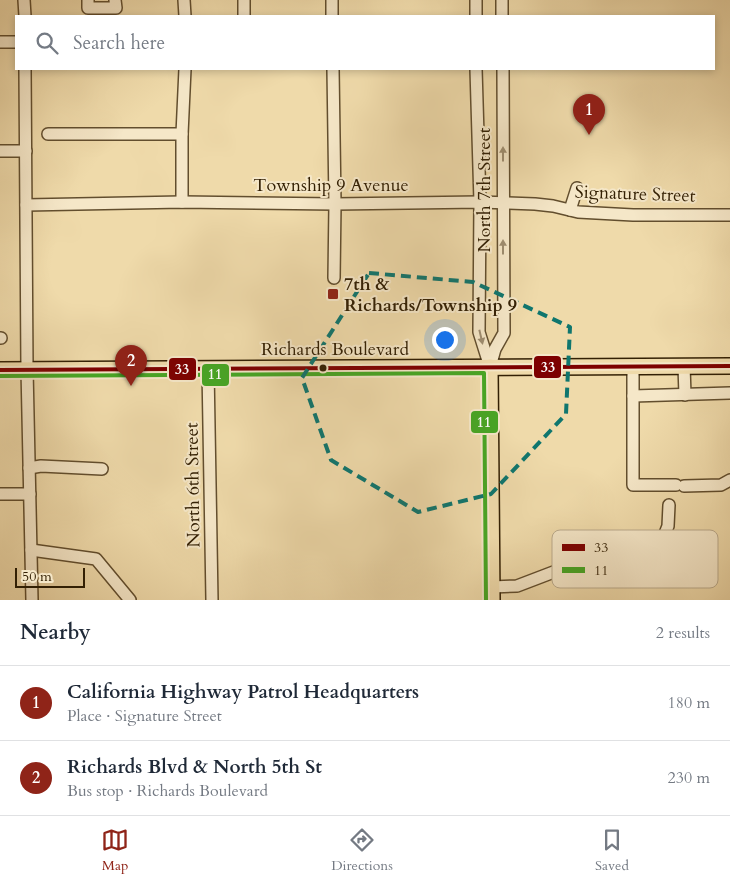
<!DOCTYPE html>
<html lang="en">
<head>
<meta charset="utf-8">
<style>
	:root { --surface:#fff; --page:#f2f2f3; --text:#1f2937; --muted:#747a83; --line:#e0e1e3; --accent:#8f2418 }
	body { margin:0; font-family:Cardo,serif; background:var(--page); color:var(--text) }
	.scale { position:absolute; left:15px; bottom:12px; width:70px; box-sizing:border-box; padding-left:5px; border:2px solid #332004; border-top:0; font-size:14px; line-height:18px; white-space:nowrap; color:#332004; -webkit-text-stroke:4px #f5e7c8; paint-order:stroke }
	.you { position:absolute; left:444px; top:339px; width:18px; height:18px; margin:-12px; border:4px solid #fff; border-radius:50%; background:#1a73e8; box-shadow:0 0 0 8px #1a73e833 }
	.badge { display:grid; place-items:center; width:32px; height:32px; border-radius:50%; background:var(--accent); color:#fff; font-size:16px; font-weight:700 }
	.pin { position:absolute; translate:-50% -41px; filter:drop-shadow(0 1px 2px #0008) }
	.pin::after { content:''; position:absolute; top:26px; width:18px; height:15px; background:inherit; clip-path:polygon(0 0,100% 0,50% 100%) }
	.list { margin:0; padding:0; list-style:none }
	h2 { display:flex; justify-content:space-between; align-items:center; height:65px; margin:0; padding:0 20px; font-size:21px }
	h2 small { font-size:16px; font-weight:400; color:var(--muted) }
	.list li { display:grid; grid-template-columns:32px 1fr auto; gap:15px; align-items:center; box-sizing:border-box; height:75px; padding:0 20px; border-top:1px solid var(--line) }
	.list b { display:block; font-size:19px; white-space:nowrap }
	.list p { margin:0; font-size:16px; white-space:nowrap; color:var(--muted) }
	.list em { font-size:16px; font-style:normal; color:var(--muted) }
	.icon { flex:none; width:28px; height:28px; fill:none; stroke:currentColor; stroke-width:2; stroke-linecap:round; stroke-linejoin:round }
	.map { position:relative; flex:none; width:730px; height:600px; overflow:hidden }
	.search { position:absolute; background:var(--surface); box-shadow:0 2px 8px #0003; left:15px; right:15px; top:15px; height:55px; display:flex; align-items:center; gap:12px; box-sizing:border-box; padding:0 18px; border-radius:0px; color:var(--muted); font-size:19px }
	.sheet { height:215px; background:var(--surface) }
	nav { display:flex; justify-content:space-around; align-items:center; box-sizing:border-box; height:70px; border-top:1px solid var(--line); background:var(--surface); font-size:14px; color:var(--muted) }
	nav a { display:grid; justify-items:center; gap:2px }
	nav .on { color:var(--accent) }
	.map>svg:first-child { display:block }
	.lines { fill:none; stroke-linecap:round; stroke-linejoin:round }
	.minor-casing { stroke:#624e2e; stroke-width:14 }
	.major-casing { stroke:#332004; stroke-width:18 }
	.minor { stroke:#f5e7c8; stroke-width:11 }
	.major { stroke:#efdaaa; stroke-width:15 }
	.bus-1-casing { stroke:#f5e7c8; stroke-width:8 }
	.bus-2-casing { stroke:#f5e7c8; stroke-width:8 }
	.bus-1 { stroke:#7d0000; stroke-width:4 }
	.bus-2 { stroke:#47a625; stroke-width:4 }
	.oneway { fill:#9e8d70 }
	.marked { fill:none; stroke:#0f766e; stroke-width:4; stroke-dasharray:10 6; stroke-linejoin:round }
	.poi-dot { fill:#8f2418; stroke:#f5e7c8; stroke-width:2 }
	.bus-dot { fill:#332004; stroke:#f5e7c8; stroke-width:2 }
	.labels { text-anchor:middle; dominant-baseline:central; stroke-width:4; stroke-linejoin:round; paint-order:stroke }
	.street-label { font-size:18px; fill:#332004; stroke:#f5e7c8 }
	.poi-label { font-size:18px; font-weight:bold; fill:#332004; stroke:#f5e7c8; text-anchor:start }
	.key { fill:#f5e7c8; stroke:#bbab8d; stroke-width:1 }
	.key-label { font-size:14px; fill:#332004 }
	.line-badge { stroke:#f5e7c8; stroke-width:2 }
	.badge-label { font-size:14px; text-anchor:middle; font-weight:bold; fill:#fff }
</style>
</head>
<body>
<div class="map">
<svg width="730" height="600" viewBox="0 0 730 600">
	<rect width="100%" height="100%" fill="#efdaaa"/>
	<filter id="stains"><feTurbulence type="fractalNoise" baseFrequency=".004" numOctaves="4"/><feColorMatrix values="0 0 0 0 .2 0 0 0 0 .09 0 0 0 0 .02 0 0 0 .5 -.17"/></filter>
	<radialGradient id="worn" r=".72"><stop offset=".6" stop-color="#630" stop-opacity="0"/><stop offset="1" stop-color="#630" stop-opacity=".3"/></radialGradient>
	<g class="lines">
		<defs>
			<g id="minor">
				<polyline points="24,0 25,16"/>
				<polyline points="88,0 88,8 116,8 115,0"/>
				<polyline points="184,0 185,16"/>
				<polyline points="332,0 332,16"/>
				<polyline points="502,0 502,16"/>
				<polyline points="244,16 244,0"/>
				<polyline points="476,16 476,0"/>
				<polyline points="0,42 16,42"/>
				<polyline points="25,69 27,369 32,600"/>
				<polyline points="333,69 335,204 334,278"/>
				<polyline points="476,69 480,202 479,332 490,367"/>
				<polyline points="48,134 182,134"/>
				<polyline points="0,151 26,151"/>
				<polyline points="182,202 182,134 185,69"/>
				<polyline points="26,205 182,202 335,204 480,202 535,204 553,206 578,212 633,215 730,215"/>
				<polyline points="570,210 577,188"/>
				<polyline points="0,338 1,338"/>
				<polyline points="684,366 685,395"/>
				<polyline points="490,367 495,349 504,333 503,69"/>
				<polyline points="633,367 633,485 676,485"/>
				<polyline points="208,369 212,600"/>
				<polyline points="633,396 730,393"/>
				<polyline points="29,468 41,466 102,469"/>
				<polyline points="684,486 721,485 730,480"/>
				<polyline points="0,494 30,494"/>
				<polyline points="31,550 96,559 130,600"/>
				<polyline points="492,587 517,586 572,565 649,563 656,556 668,526 669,505"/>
			</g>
			<g id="major">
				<polyline points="490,367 492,600"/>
				<polyline points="0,370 730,366"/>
			</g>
		</defs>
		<use href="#minor" class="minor-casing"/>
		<use href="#major" class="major-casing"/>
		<use href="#minor" class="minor"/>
		<use href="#major" class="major"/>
		<defs>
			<polyline id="bus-1" points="0,370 730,366"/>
			<polyline id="bus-2" points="0,376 484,373 486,600"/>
		</defs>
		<use href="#bus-1" class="bus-1-casing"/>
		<use href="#bus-2" class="bus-2-casing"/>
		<use href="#bus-1" class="bus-1"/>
		<use href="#bus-2" class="bus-2"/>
	</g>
	<defs><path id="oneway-solid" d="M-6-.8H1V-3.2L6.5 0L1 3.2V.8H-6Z" transform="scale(1.25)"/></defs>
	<g class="oneway">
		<use href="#oneway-solid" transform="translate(503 154) rotate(-90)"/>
		<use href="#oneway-solid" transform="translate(503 247) rotate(-90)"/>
		<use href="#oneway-solid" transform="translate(481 337) rotate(77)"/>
	</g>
	<path class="marked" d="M369 273 473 282 570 327 566 414 491 494 418 512 331 460 302 378Z"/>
	<rect class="poi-dot" x="327" y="288" width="12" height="12" rx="2.5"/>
	<circle class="bus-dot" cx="323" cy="368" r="4.5"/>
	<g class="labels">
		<g class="street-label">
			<text x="331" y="185">Township 9 Avenue</text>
			<text transform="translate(484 190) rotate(-90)">North 7th Street</text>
			<text transform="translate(635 194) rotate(2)">Signature Street</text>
			<text x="335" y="349">Richards Boulevard</text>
			<text transform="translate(193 485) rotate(-91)">North 6th Street</text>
		</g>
		<g class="poi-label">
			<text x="344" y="284">7th &amp;<tspan x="344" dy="21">Richards/Township 9</tspan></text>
		</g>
	</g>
	<rect x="552" y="530" width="166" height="58" rx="8" class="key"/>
	<rect x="562" y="544" width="23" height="7" fill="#7d0000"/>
	<rect x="562" y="567" width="23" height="6" fill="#47a625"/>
	<g class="key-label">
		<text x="594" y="552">33</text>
		<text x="594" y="575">11</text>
	</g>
	<g class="line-badge">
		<rect x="533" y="355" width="29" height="24" rx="5" fill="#7d0000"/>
		<rect x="168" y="357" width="29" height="24" rx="5" fill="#7d0000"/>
		<rect x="201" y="363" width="29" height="24" rx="5" fill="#47a625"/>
		<rect x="470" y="410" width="29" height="24" rx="5" fill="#47a625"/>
	</g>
	<g class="badge-label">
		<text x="548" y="372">33</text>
		<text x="182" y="374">33</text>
		<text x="215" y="379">11</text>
		<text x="484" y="427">11</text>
	</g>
	<rect width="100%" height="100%" filter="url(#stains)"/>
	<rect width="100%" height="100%" fill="url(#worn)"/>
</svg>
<div class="scale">50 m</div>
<div class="you"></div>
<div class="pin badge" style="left:589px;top:135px">1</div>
<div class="pin badge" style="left:131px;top:386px">2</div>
<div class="search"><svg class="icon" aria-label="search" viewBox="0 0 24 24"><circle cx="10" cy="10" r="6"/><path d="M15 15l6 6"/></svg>Search here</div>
</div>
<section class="sheet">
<h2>Nearby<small>2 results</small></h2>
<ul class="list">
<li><span class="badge">1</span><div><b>California Highway Patrol Headquarters</b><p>Place · Signature Street</p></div><em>180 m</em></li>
<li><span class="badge">2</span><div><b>Richards Blvd &amp; North 5th St</b><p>Bus stop · Richards Boulevard</p></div><em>230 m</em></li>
</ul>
</section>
<nav>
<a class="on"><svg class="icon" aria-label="map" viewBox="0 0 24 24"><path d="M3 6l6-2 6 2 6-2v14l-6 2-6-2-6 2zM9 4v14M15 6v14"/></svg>Map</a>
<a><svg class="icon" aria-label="directions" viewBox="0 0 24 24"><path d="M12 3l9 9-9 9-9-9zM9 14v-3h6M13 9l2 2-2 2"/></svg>Directions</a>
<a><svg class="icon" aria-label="saved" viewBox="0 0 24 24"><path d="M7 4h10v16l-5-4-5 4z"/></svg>Saved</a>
</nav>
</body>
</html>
